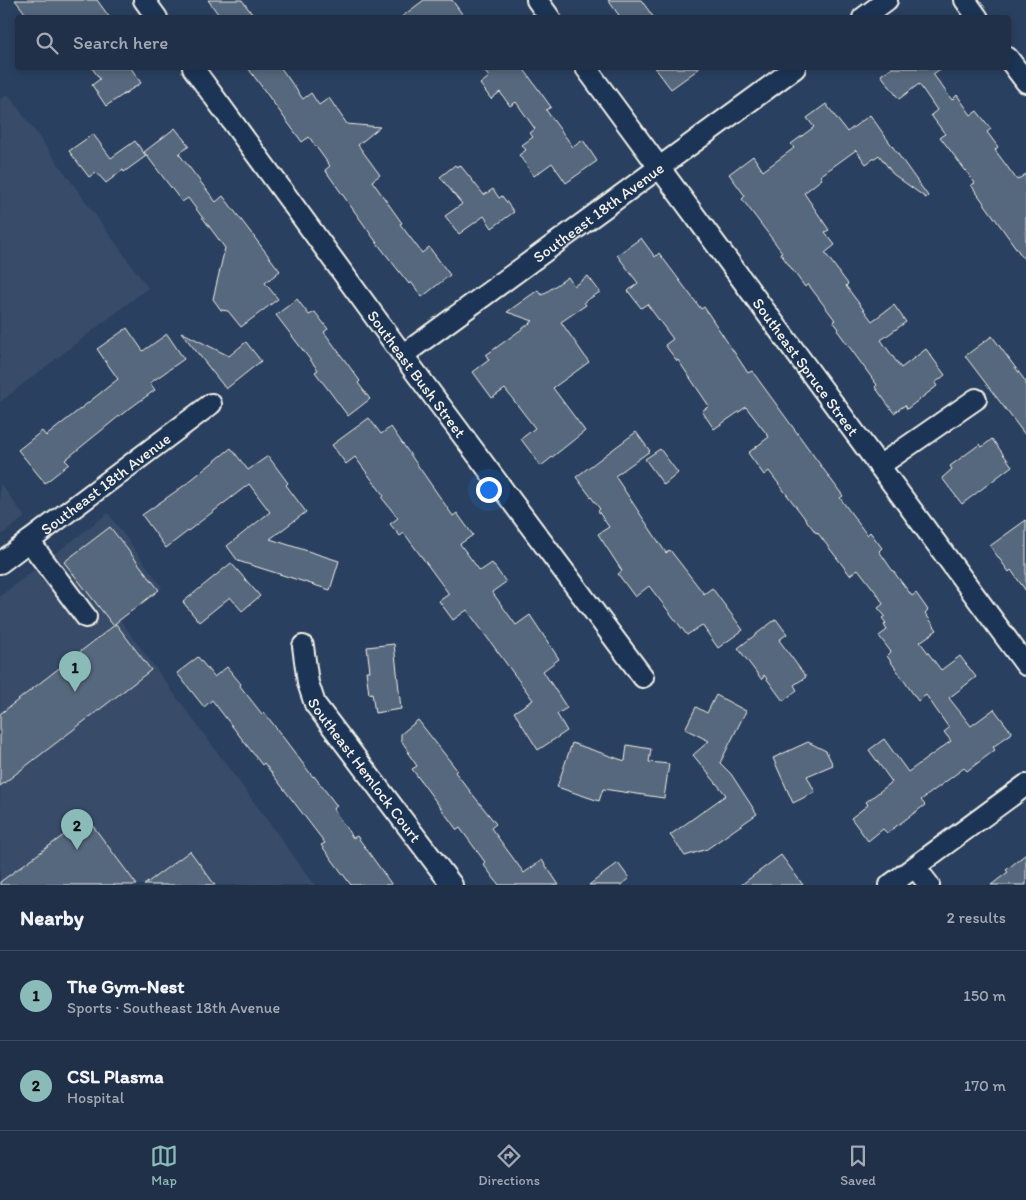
<!DOCTYPE html>
<html lang="en">
<head>
<meta charset="utf-8">
<style>
	:root { --surface:#203048; --page:#28384f; --text:#f1f3f6; --muted:#a2a9b4; --line:#3d4b60; --accent:#8bbbb9 }
	body { margin:0; font-family:Itim,sans-serif; background:var(--page); color:var(--text) }
	.you { position:absolute; left:488px; top:489px; width:18px; height:18px; margin:-12px; border:4px solid #fff; border-radius:50%; background:#1a73e8; box-shadow:0 0 0 8px #1a73e833 }
	.badge { display:grid; place-items:center; width:32px; height:32px; border-radius:50%; background:var(--accent); color:#111; font-size:16px; font-weight:700 }
	.pin { position:absolute; translate:-50% -41px; filter:drop-shadow(0 1px 2px #0008) }
	.pin::after { content:''; position:absolute; top:26px; width:18px; height:15px; background:inherit; clip-path:polygon(0 0,100% 0,50% 100%) }
	.list { margin:0; padding:0; list-style:none }
	h2 { display:flex; justify-content:space-between; align-items:center; height:65px; margin:0; padding:0 20px; font-size:21px }
	h2 small { font-size:16px; font-weight:400; color:var(--muted) }
	.list li { display:grid; grid-template-columns:32px 1fr auto; gap:15px; align-items:center; box-sizing:border-box; height:90px; padding:0 20px; border-top:1px solid var(--line) }
	.list b { display:block; font-size:19px; white-space:nowrap }
	.list p { margin:0; font-size:16px; white-space:nowrap; color:var(--muted) }
	.list em { font-size:16px; font-style:normal; color:var(--muted) }
	.icon { flex:none; width:28px; height:28px; fill:none; stroke:currentColor; stroke-width:2; stroke-linecap:round; stroke-linejoin:round }
	.map { position:relative; flex:none; width:1026px; height:885px; overflow:hidden }
	.search { position:absolute; background:var(--surface); box-shadow:0 2px 8px #0003; left:15px; right:15px; top:15px; height:55px; display:flex; align-items:center; gap:12px; box-sizing:border-box; padding:0 18px; border-radius:5px; color:var(--muted); font-size:19px }
	.sheet { height:245px; background:var(--surface) }
	nav { display:flex; justify-content:space-around; align-items:center; box-sizing:border-box; height:70px; border-top:1px solid var(--line); background:var(--surface); font-size:14px; color:var(--muted) }
	nav a { display:grid; justify-items:center; gap:2px }
	nav .on { color:var(--accent) }
	.map>svg:first-child { display:block }
	.built { fill:#374c69 }
	.building { fill:#56677d; stroke:#f4f1e8 }
	.lines { fill:none; stroke-linecap:round; stroke-linejoin:round }
	.minor-casing { stroke:#f4f1e8; stroke-width:24 }
	.minor { stroke:#1d3557; stroke-width:20 }
	.labels { text-anchor:middle; dominant-baseline:central; stroke-width:4; stroke-linejoin:round; paint-order:stroke }
	.street-label { font-size:16px; fill:#f4f1e8; stroke:#1d3557 }
</style>
</head>
<body>
<div class="map">
<svg width="1026" height="885" viewBox="0 0 1026 885">
	<rect width="100%" height="100%" fill="#2a4060"/>
	<filter id="ink" filterUnits="userSpaceOnUse"><feTurbulence type="fractalNoise" baseFrequency=".02" numOctaves="2"/><feDisplacementMap in="SourceGraphic" scale="10" xChannelSelector="R" yChannelSelector="G"/><feConvolveMatrix kernelMatrix="1 2 1 2 8 2 1 2 1" color-interpolation-filters="sRGB"/></filter>
	<g filter="url(#ink)">
		<g class="built">
			<polygon points="8,94 148,288 0,402 0,100"/>
			<polygon points="0,483 25,517 0,536"/>
			<polygon points="108,513 162,587 120,620 315,885 0,885 0,596"/>
		</g>
		<g class="building">
			<polygon points="15,0 97,0 110,18 29,18"/>
			<polygon points="208,0 242,0 255,18 221,18"/>
			<polygon points="424,0 452,0 465,18 400,18"/>
			<polygon points="608,0 641,0 654,18 621,18"/>
			<polygon points="92,68 131,68 141,83 106,106 92,85 100,79"/>
			<polygon points="248,68 281,68 303,99 311,93 319,105 329,98 347,124 380,127 358,145 380,175 372,181 402,223 400,224 422,253 429,247 450,275 422,297 411,282 409,284 377,243 325,170 330,166 309,137 302,142"/>
			<polygon points="482,68 523,68 551,107 546,110 573,147 583,140 597,161 566,183 552,163 534,176 519,155 526,150 522,145 533,137 530,133 535,129 516,102 510,106 500,92 491,99 480,84 489,77"/>
			<polygon points="655,68 700,68 671,89"/>
			<polygon points="891,68 942,68 933,74 952,100 957,95 971,115 977,111 991,129 987,132 998,147 995,150 1017,180 1026,174 1026,262 971,185 975,183 940,137 945,134 931,115 937,110 919,84 899,99 881,75"/>
			<polygon points="826,104 847,132 870,115 928,196 926,198 893,174 879,155 866,164 856,150 820,176 822,179 804,193 829,230 825,232 835,245 825,253 848,284 846,286 872,321 894,305 906,322 881,340 901,368 926,349 945,375 935,383 937,386 907,409 905,405 894,413 875,387 877,385 837,330 839,329 833,321 835,320 808,284 805,287 780,253 782,252 742,199 745,196 729,174 753,156 763,171 794,148 791,144 814,127 807,118"/>
			<polygon points="175,128 189,146 179,154 216,202 223,196 280,271 265,283 278,299 241,327 228,311 221,310 213,299 225,248 188,198 182,202 144,152"/>
			<polygon points="93,134 111,158 135,141 146,156 124,172 123,170 106,183 96,172 89,177 69,151"/>
			<polygon points="455,165 457,167 460,165 484,195 493,189 499,198 502,196 514,212 492,228 484,216 459,234 445,216 462,204 440,177"/>
			<polygon points="641,238 655,257 659,253 701,309 704,307 748,373 752,371 843,496 840,498 867,535 870,532 882,548 879,551 890,567 912,596 916,593 928,610 925,613 937,630 920,642 941,670 960,656 976,677 949,698 971,726 994,709 1012,733 993,747 995,750 967,771 964,768 921,800 925,805 887,833 883,829 868,841 851,818 868,805 866,802 892,782 869,750 884,739 908,772 951,741 944,732 949,728 926,695 918,701 887,656 891,652 879,636 887,630 884,625 886,623 882,618 885,616 878,608 883,604 878,595 858,569 850,575 817,532 816,533 769,471 764,475 748,453 769,437 746,407 714,429 702,411 709,406 678,360 677,361 665,345 673,339 647,304 641,308 628,291 638,283 617,255"/>
			<polygon points="588,276 600,292 584,302 586,305 561,322 589,362 553,388 585,431 541,466 521,439 535,428 505,389 492,398 473,372 489,360 486,355 533,321 507,312 538,290 542,295 568,277 574,286"/>
			<polygon points="297,299 309,315 315,312 328,329 324,332 360,381 358,383 370,399 348,416 315,372 318,370 276,315"/>
			<polygon points="127,328 143,351 167,334 184,359 150,383 155,390 118,417 65,460 69,464 45,483 18,450 42,431 46,436 118,379 97,349"/>
			<polygon points="181,332 229,356 246,342 261,361 226,389"/>
			<polygon points="992,336 1026,382 1026,436 965,356"/>
			<polygon points="369,418 381,434 391,427 453,516 457,513 473,535 460,544 480,571 492,563 506,582 492,592 516,625 530,615 559,659 543,671 567,708 557,714 567,731 538,750 514,712 533,700 467,610 453,620 439,601 449,594 404,533 400,536 390,524 398,518 382,498 384,496 355,457 346,464 332,445"/>
			<polygon points="636,432 650,451 615,476 666,553 670,550 704,594 712,588 743,630 718,648 702,625 687,635 649,586 635,597 618,574 622,571 598,534 609,527 598,511 600,509 576,477"/>
			<polygon points="992,439 1012,466 962,504 942,478 952,469 950,466 980,444 982,447"/>
			<polygon points="231,448 248,470 268,456 288,483 286,485 306,512 270,539 339,561 330,590 238,561 227,546 270,512 249,484 166,548 142,515 182,487"/>
			<polygon points="660,449 678,473 664,485 645,459"/>
			<polygon points="1026,520 1026,591 1011,570 1009,572 990,546"/>
			<polygon points="110,527 159,590 113,625 64,562"/>
			<polygon points="231,563 260,596 242,611 230,597 199,622 183,602"/>
			<polygon points="776,619 787,634 779,640 806,677 794,685 797,690 783,701 764,675 762,680 738,648"/>
			<polygon points="116,624 151,670 0,786 0,714"/>
			<polygon points="394,644 401,709 375,713 372,693 369,694 366,671 370,671 367,647"/>
			<polygon points="198,657 214,677 227,667 241,684 240,686 262,714 264,712 313,777 314,776 337,806 333,809 353,838 357,836 392,885 351,885 321,845 325,843 264,763 262,765 212,700 204,707 177,673"/>
			<polygon points="716,695 746,711 720,763 731,774 757,814 707,849 685,856 670,835 726,795 693,755 709,741 685,729 696,707 707,713"/>
			<polygon points="418,720 457,770 455,772 496,824 491,828 524,873 542,860 559,885 499,885 483,864 485,862 460,828 457,830 412,769 417,766 408,753 409,752 401,740 401,734"/>
			<polygon points="808,742 826,751 833,765 807,776 815,792 793,803 773,758"/>
			<polygon points="572,743 625,761 627,745 651,749 649,762 669,764 664,798 603,789 599,801 557,787"/>
			<polygon points="87,818 137,885 0,885 0,882"/>
			<polygon points="190,851 215,885 144,885"/>
			<polygon points="1026,854 1026,885 991,885 1008,872 1006,870"/>
			<polygon points="781,855 803,885 741,885"/>
			<polygon points="618,863 629,878 621,885 589,885"/>
		</g>
		<g class="lines">
			<defs>
				<g id="minor">
					<polyline points="144,0 157,18"/>
					<polyline points="537,0 550,18"/>
					<polyline points="965,0 978,18"/>
					<polyline points="863,18 887,0"/>
					<polyline points="1008,58 1026,82"/>
					<path id="s1" d="M193 68 413 369 643 677"/>
					<path id="s2" d="M586 68 1026 665"/>
					<path id="s3" d="M403 355 795 68"/>
					<polyline points="879,466 976,399"/>
					<polyline points="29,541 86,617"/>
					<path id="s4" d="M0 563 211 404"/>
					<path id="s5" d="M303 646 308 683 315 704 452 885"/>
					<polyline points="915,867 929,885"/>
					<polyline points="890,885 1026,785"/>
				</g>
			</defs>
			<use href="#minor" class="minor-casing"/>
			<use href="#minor" class="minor"/>
		</g>
	</g>
	<g class="labels">
		<g class="street-label">
			<text stroke="none"><textPath href="#s3" startOffset="242">Southeast 18th Avenue</textPath></text>
			<text stroke="none"><textPath href="#s2" startOffset="371">Southeast Spruce Street</textPath></text>
			<text stroke="none"><textPath href="#s1" startOffset="379">Southeast Bush Street</textPath></text>
			<text stroke="none"><textPath href="#s4" startOffset="132">Southeast 18th Avenue</textPath></text>
			<text stroke="none"><textPath href="#s5" startOffset="142">Southeast Hemlock Court</textPath></text>
		</g>
	</g>
</svg>
<div class="you"></div>
<div class="pin badge" style="left:75px;top:692px">1</div>
<div class="pin badge" style="left:77px;top:850px">2</div>
<div class="search"><svg class="icon" aria-label="search" viewBox="0 0 24 24"><circle cx="10" cy="10" r="6"/><path d="M15 15l6 6"/></svg>Search here</div>
</div>
<section class="sheet">
<h2>Nearby<small>2 results</small></h2>
<ul class="list">
<li><span class="badge">1</span><div><b>The Gym-Nest</b><p>Sports · Southeast 18th Avenue</p></div><em>150 m</em></li>
<li><span class="badge">2</span><div><b>CSL Plasma</b><p>Hospital</p></div><em>170 m</em></li>
</ul>
</section>
<nav>
<a class="on"><svg class="icon" aria-label="map" viewBox="0 0 24 24"><path d="M3 6l6-2 6 2 6-2v14l-6 2-6-2-6 2zM9 4v14M15 6v14"/></svg>Map</a>
<a><svg class="icon" aria-label="directions" viewBox="0 0 24 24"><path d="M12 3l9 9-9 9-9-9zM9 14v-3h6M13 9l2 2-2 2"/></svg>Directions</a>
<a><svg class="icon" aria-label="saved" viewBox="0 0 24 24"><path d="M7 4h10v16l-5-4-5 4z"/></svg>Saved</a>
</nav>
</body>
</html>
